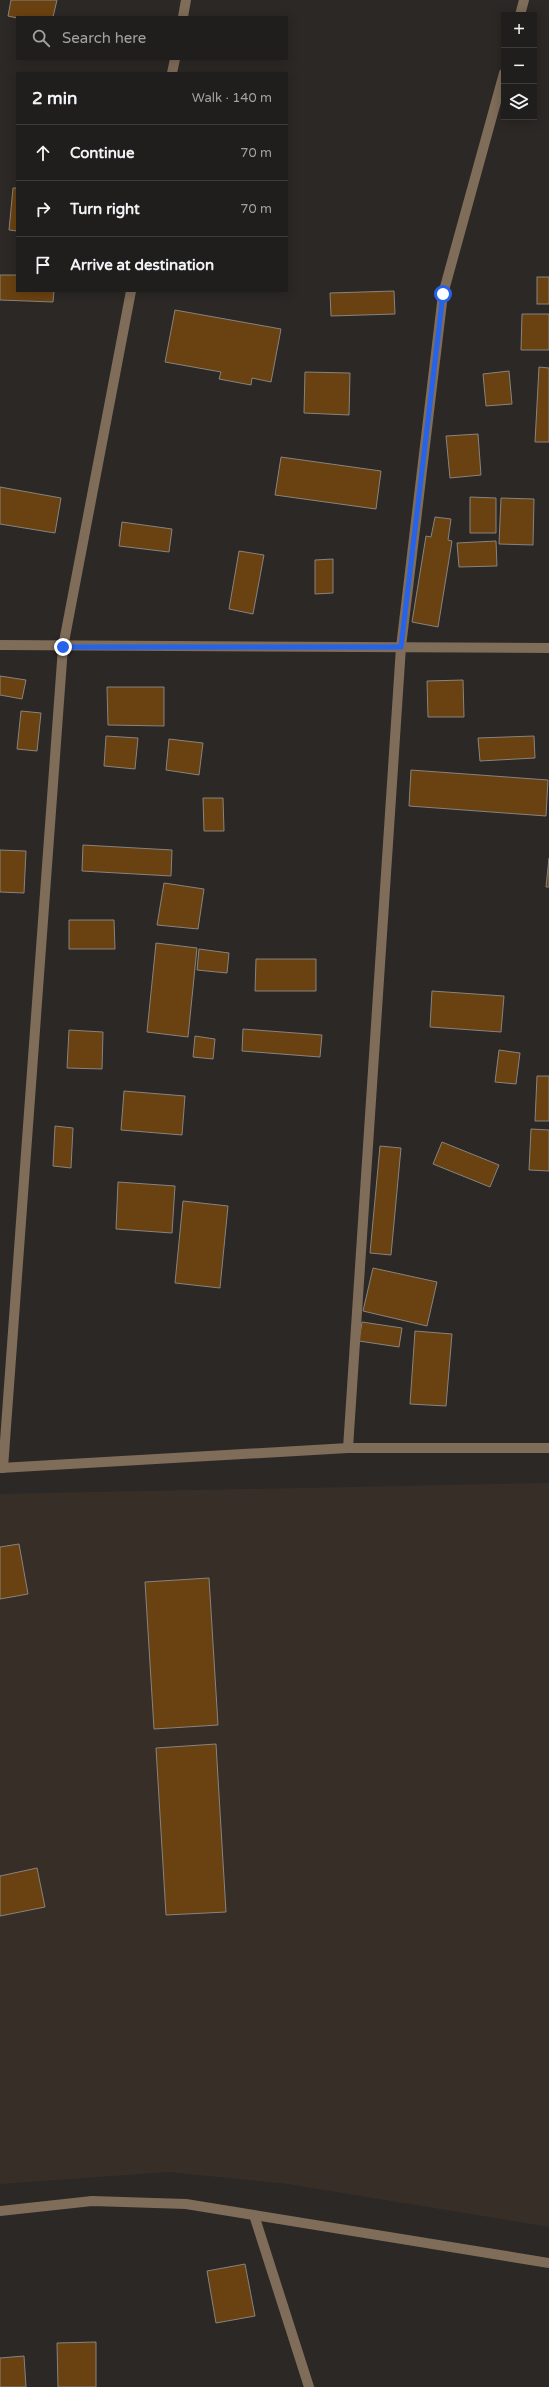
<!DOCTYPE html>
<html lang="en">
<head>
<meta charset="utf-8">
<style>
	:root { --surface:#201e1c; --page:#282725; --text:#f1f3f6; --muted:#a2a2a3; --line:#3d3c3b }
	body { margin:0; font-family:"Varela Round",sans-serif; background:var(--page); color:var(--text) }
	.controls { position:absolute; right:12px; top:12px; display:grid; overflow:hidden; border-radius:0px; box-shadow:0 2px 10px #0003 }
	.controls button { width:36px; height:36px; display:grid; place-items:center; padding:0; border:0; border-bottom:1px solid var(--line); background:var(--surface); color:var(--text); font:20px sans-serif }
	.stop { position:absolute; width:12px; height:12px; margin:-9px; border:3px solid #2563eb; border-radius:50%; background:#fff }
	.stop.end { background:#2563eb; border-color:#fff; box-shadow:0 1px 4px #0008 }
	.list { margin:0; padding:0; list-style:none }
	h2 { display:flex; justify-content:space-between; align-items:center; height:52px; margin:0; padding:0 16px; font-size:17px }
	h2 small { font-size:13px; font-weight:400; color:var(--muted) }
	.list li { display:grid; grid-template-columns:26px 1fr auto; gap:12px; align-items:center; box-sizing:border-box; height:56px; padding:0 16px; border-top:1px solid var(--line) }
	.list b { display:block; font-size:15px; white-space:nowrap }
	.list em { font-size:13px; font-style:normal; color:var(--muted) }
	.icon { flex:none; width:22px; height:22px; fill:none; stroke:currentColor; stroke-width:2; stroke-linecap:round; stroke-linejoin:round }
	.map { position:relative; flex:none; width:549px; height:2387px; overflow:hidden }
	.search { position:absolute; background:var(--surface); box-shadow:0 2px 10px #0003; left:16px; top:16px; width:272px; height:44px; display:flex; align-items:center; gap:10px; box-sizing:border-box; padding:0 14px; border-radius:0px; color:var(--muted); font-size:15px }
	.panel { position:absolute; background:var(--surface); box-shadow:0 2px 10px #0003; left:16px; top:72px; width:272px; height:220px; border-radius:0px }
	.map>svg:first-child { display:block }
	.built { fill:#372f27 }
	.building { fill:#6a4211; stroke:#87837f }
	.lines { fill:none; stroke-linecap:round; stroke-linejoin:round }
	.minor { stroke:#7f6c59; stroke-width:10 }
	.route { stroke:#2563eb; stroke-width:5 }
</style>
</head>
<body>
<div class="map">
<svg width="549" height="2387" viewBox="0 0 549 2387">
	<rect width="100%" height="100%" fill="#2b2825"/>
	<polygon class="built" points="549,1483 549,2227 288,2184 169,2172 0,2184 0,1494"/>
	<g class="building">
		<polygon points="11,0 57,0 53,17 17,18 8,16"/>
		<polygon points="13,188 17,188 17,231 9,230"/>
		<polygon points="0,275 17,275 17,291 54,291 53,302 0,300"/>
		<rect x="537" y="277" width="12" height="27"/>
		<polygon points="394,291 395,314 331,316 330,293"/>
		<polygon points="175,310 281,329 271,382 252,378 251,385 219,379 221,372 165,362"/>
		<polygon points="522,314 549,314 549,350 521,350"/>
		<polygon points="539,367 549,368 549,442 535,442"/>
		<polygon points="509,371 512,404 486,406 483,374"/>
		<polygon points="305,372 350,373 349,415 304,413"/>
		<polygon points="478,434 481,475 450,478 446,436"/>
		<polygon points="281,457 381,471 376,509 275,495"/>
		<polygon points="0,487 61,498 55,533 0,524"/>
		<polygon points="470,497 496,498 496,533 470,533"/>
		<polygon points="501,498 534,499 533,545 499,544"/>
		<polygon points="435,517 451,519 448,540 452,541 438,627 412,622 426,536 431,537"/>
		<polygon points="122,522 172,529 169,552 119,546"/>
		<polygon points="496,541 497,566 459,567 457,543"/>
		<polygon points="239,551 264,555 253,614 229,609"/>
		<polygon points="333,559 333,593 315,594 315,560"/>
		<polygon points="0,676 26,680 22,699 0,695"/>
		<polygon points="463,680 464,717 428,717 427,681"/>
		<polygon points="107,687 164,687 164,726 108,725"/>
		<polygon points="21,711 41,713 37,751 17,749"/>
		<polygon points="106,736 138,738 135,769 104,766"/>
		<polygon points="534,736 535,758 480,761 478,738"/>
		<polygon points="169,739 203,743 199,775 166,770"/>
		<polygon points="411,770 548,780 546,816 409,806"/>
		<polygon points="203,798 223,798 224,831 204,831"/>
		<polygon points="83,845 172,850 171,876 82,871"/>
		<polygon points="0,850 26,851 24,893 0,892"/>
		<polygon points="549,858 549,887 546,887"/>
		<polygon points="164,883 204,889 198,929 157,925"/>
		<polygon points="69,920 114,920 115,949 69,949"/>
		<polygon points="156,943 197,948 188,1037 147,1032"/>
		<polygon points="199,949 229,953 227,973 197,970"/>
		<polygon points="256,959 316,959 316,991 255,991"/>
		<polygon points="432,991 504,996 501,1032 430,1027"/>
		<polygon points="243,1029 322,1035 320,1057 242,1051"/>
		<polygon points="69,1030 103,1032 102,1069 67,1068"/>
		<polygon points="195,1036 215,1039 213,1059 193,1057"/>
		<polygon points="499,1050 520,1053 516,1084 495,1082"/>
		<polygon points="537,1076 549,1076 549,1121 535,1121"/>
		<polygon points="124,1091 185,1096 182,1135 121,1130"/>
		<polygon points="55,1126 73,1128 71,1168 53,1166"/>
		<polygon points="531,1129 549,1130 549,1171 529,1170"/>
		<polygon points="442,1142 499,1165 490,1187 433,1164"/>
		<polygon points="380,1146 401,1148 391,1255 370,1253"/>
		<polygon points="118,1182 175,1186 172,1233 116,1229"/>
		<polygon points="183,1201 228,1206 220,1288 175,1283"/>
		<polygon points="373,1268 437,1282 427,1326 363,1311"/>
		<polygon points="362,1322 402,1328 399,1347 359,1341"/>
		<polygon points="415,1331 452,1334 446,1406 410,1404"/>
		<polygon points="19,1544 28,1594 0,1599 0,1547"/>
		<polygon points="209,1578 218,1725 154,1729 145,1582"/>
		<polygon points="216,1744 226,1912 166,1915 156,1748"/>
		<polygon points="37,1868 45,1907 0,1916 0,1876"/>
		<polygon points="245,2264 255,2316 216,2323 207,2271"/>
		<polygon points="96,2342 96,2387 58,2387 57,2343"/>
		<polygon points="24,2356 26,2387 0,2387 0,2358"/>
	</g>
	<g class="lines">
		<g class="minor">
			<polyline points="520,15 524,0"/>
			<polyline points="183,17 186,0"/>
			<polyline points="172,73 175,59"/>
			<polyline points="0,645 549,648"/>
			<polyline points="348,1448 401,647 443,294 504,73"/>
			<polyline points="0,1468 348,1448 549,1448"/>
			<polyline points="3,1468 63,647 131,291"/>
			<polyline points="0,2211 92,2201 186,2204 549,2263"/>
			<polyline points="254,2215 309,2387"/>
		</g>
	</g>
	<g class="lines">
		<polyline class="route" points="63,647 401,647 443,294"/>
	</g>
</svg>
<div class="controls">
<button>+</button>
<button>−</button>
<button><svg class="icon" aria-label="layers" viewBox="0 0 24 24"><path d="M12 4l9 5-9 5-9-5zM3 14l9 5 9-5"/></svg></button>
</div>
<div class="stop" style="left:443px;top:294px"></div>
<div class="stop end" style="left:63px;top:647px"></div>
<div class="search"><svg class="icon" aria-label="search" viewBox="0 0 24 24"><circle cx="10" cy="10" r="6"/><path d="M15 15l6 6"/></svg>Search here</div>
<section class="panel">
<h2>2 min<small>Walk · 140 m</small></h2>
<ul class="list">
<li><svg class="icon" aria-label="ahead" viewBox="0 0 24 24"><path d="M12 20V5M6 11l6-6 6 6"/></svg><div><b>Continue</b></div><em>70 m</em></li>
<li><svg class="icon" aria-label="right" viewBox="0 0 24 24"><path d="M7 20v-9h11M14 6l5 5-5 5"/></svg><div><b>Turn right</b></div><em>70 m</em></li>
<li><svg class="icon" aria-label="arrive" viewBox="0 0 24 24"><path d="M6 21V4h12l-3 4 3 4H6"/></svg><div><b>Arrive at destination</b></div></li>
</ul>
</section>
</div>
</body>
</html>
